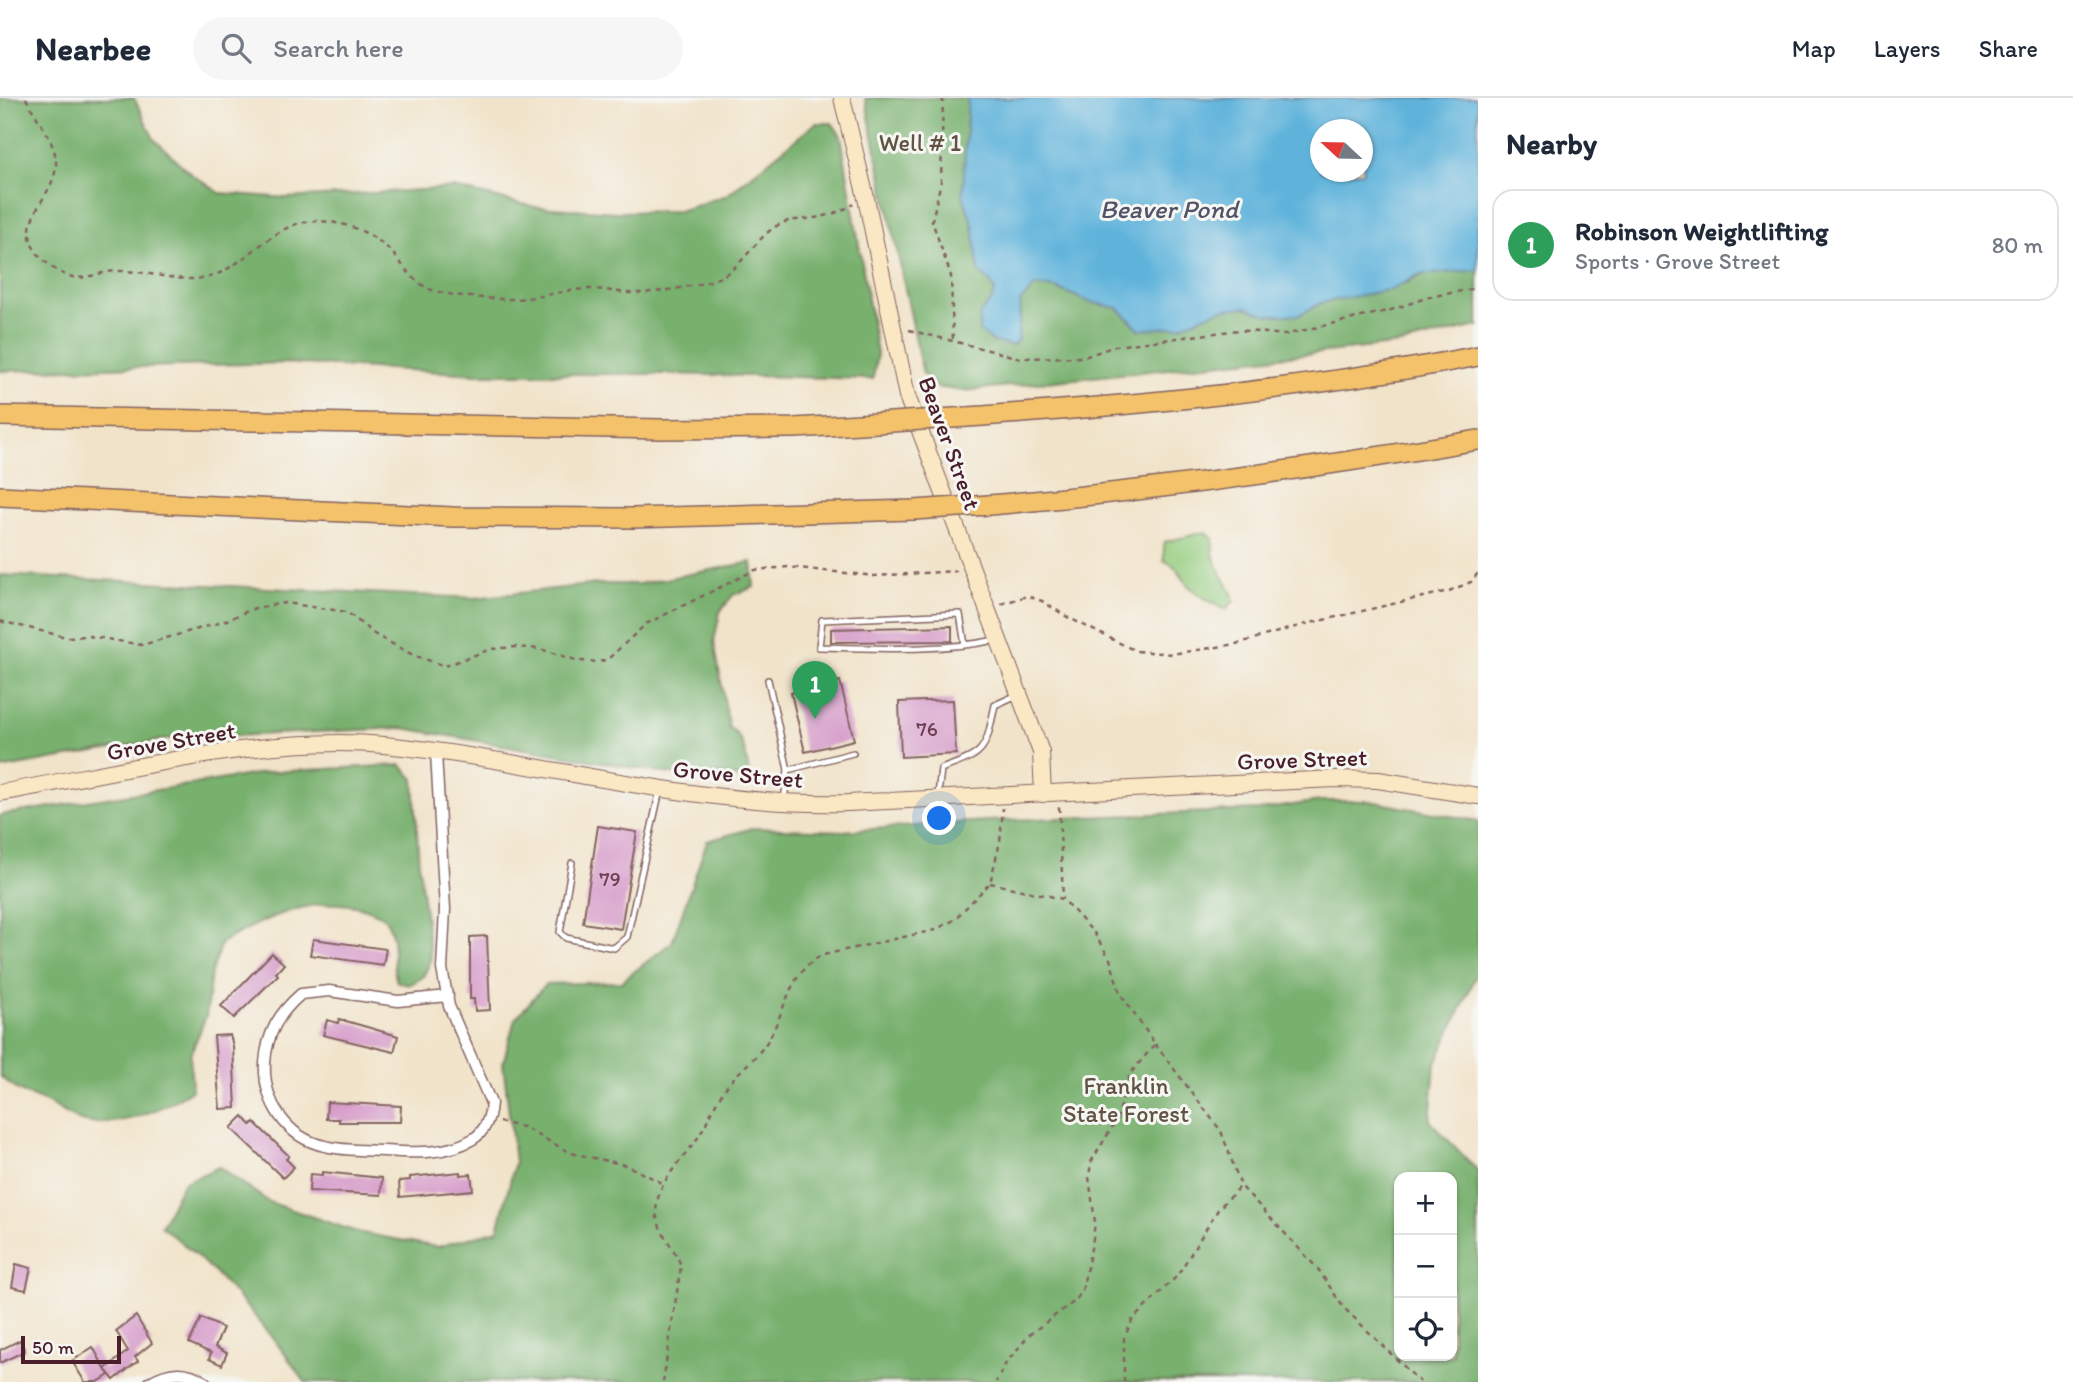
<!DOCTYPE html>
<html lang="en">
<head>
<meta charset="utf-8">
<style>
	:root { --surface:#fff; --page:#f6f6f7; --text:#1f2937; --muted:#747a83; --line:#e0e1e3; --accent:#b5179e }
	body { margin:0; font-family:Itim,sans-serif; background:var(--page); color:var(--text) }
	.controls { position:absolute; right:21px; bottom:21px; display:grid; overflow:hidden; border-radius:14px; box-shadow:0 2px 5px #0004 }
	.controls button { width:63px; height:63px; display:grid; place-items:center; padding:0; border:0; border-bottom:2px solid var(--line); background:var(--surface); color:var(--text); font:35px sans-serif }
	.compass { position:absolute; left:1310px; top:21px; width:63px; height:63px; border-radius:50%; background:var(--surface); box-shadow:0 2px 5px #0004; rotate:292deg }
	.scale { position:absolute; left:21px; bottom:18px; width:100px; box-sizing:border-box; padding-left:7px; border:4px solid #4a1f2b; border-top:0; font-size:19px; line-height:24px; white-space:nowrap; color:#4a1f2b; -webkit-text-stroke:5px #f6f6f2; paint-order:stroke }
	.you { position:absolute; left:940px; top:721px; width:24px; height:24px; margin:-18px; border:5px solid #fff; border-radius:50%; background:#1a73e8; box-shadow:0 0 0 10px #1a73e833 }
	.badge { display:grid; place-items:center; width:46px; height:46px; border-radius:50%; background:var(--accent); color:#fff; font-size:23px; font-weight:700 }
	.pin { position:absolute; translate:-50% -58px; filter:drop-shadow(0 2px 4px #0008) }
	.pin::after { content:''; position:absolute; top:37px; width:24px; height:21px; background:inherit; clip-path:polygon(0 0,100% 0,50% 100%) }
	.list { margin:0; padding:0; list-style:none }
	h2 { display:flex; justify-content:space-between; align-items:center; height:91px; margin:0; padding:0 28px; font-size:30px }
	h2 small { font-size:23px; font-weight:400; color:var(--muted) }
	.list li { display:grid; grid-template-columns:46px 1fr auto; gap:21px; align-items:center; box-sizing:border-box; height:112px; margin:0 14px 14px; padding:0 14px; border:2px solid var(--line); border-radius:21px }
	.list b { display:block; font-size:26px; white-space:nowrap }
	.list p { margin:0; font-size:23px; white-space:nowrap; color:var(--muted) }
	.list em { font-size:23px; font-style:normal; color:var(--muted) }
	.icon { flex:none; width:38px; height:38px; fill:none; stroke:currentColor; stroke-width:2; stroke-linecap:round; stroke-linejoin:round }
	.map { position:relative; flex:none; width:1478px; height:1284px; overflow:hidden }
	header { display:flex; align-items:center; gap:42px; box-sizing:border-box; height:98px; padding:0 35px; background:var(--surface); border-bottom:2px solid var(--line) }
	header strong { font-size:33px }
	nav { display:flex; gap:38px; margin-inline-start:auto; font-size:24px }
	.search { width:490px; height:63px; background:var(--page); display:flex; align-items:center; gap:18px; box-sizing:border-box; padding:0 24px; border-radius:38px; color:var(--muted); font-size:26px }
	main { display:flex }
	aside { flex:1; background:var(--surface) }
	.map>svg:first-child { display:block }
	.green { fill:#95cd80; stroke:#707656; stroke-width:2 }
	.forest { fill:#78b06e; stroke:#61684c; stroke-width:2; fill-rule:evenodd }
	.water { fill:#5fb3db; stroke:#546983; stroke-width:2; fill-rule:evenodd }
	.building { fill:#d69ac9 }
	.lines { fill:none; stroke-linecap:round; stroke-linejoin:round }
	.lane-casing { stroke:#846462; stroke-width:8 }
	.street-casing { stroke:#846462; stroke-width:13 }
	.secondary-casing { stroke:#846462; stroke-width:18 }
	.highway-casing { stroke:#846462; stroke-width:22 }
	.path { stroke:#846462; stroke-width:2.5; stroke-dasharray:5 5; stroke-linecap:butt }
	.lane { stroke:#fff; stroke-width:5 }
	.street { stroke:#fff; stroke-width:10 }
	.secondary { stroke:#fae7c3; stroke-width:16 }
	.highway { stroke:#f3c26a; stroke-width:19 }
	.highway-bridge-casing { stroke:#846462; stroke-width:22; stroke-linecap:butt }
	.highway-bridge { stroke:#f3c26a; stroke-width:19 }
	.labels { text-anchor:middle; dominant-baseline:central; stroke-width:6; stroke-linejoin:round; paint-order:stroke }
	.number-label { font-size:21px; fill:#6d3e52 }
	.park-label { font-size:24px; fill:#605344; stroke:#f6f6f2 }
	.street-label { font-size:24px; fill:#4a1f2b; stroke:#f6f6f2 }
	.water-label { font-size:26px; font-style:italic; fill:#515369; stroke:#f6f6f2 }
</style>
</head>
<body>
<header>
<strong>Nearbee</strong>
<div class="search"><svg class="icon" aria-label="search" viewBox="0 0 24 24"><circle cx="10" cy="10" r="6"/><path d="M15 15l6 6"/></svg>Search here</div>
<nav><a>Map</a><a>Layers</a><a>Share</a></nav>
</header>
<main>
<div class="map">
<svg width="1478" height="1284" viewBox="0 0 1478 1284">
	<rect width="100%" height="100%" fill="#f6f6f2"/>
	<filter id="ink" filterUnits="userSpaceOnUse"><feTurbulence type="fractalNoise" baseFrequency=".0143" numOctaves="2"/><feDisplacementMap in="SourceGraphic" scale="14" xChannelSelector="R" yChannelSelector="G"/><feConvolveMatrix kernelMatrix="1 2 1 2 8 2 1 2 1" color-interpolation-filters="sRGB"/></filter>
	<filter id="wash" filterUnits="userSpaceOnUse"><feTurbulence type="fractalNoise" baseFrequency=".00686" numOctaves="4" result="noise"/><feDisplacementMap in="SourceGraphic" scale="28" xChannelSelector="R" yChannelSelector="G"/><feGaussianBlur stdDeviation="1.57" result="paint"/><feColorMatrix in="noise" values="0 0 0 0 0 0 0 0 0 0 0 0 0 0 0 0 0 1.4 0 .05"/><feComposite in="paint" operator="in"/></filter>
	<g filter="url(#wash)">
		<rect width="100%" height="100%" fill="#f1e3c9"/>
		<path class="green" d="M1205 434 1213 441C1210 472 1228 477 1234 503L1226 511C1215 506 1195 496 1187 486 1176 474 1183 472 1164 462V444Z"/>
		<g class="forest">
			<polygon points="0,0 134,0 154,41 191,76 220,95 287,100 454,90 536,109 617,114 679,113 727,97 816,25 832,25 841,38 877,256 873,281 666,276 478,276 285,265 0,273"/>
			<path d="M865 0H968L963 97 973 127 979 173 990 183 995 194 992 202 980 216 983 235 1019 231 1020 204 1035 188 1055 190 1089 203 1119 210 1131 224 1180 228 1219 212 1246 209 1268 217H1299L1321 205 1407 185C1427 170 1455 172 1478 172V228L1401 246 963 293 936 289 923 276Z"/>
			<path d="M752 464 754 489 733 497 720 514 714 543 729 630C744 638 747 660 749 677L738 680 719 676 694 680 403 630 168 641 0 671V477L475 500 597 486H639Z"/>
			<path d="M401 667 414 681 419 768 431 862 423 879 409 887 397 884C389 859 400 844 385 820 332 787 268 818 221 845L211 875 206 918 190 957 192 992C160 1013 124 1029 85 1024 72 1022 59 1009 46 1004 24 995 19 995 0 978V717L269 674Z"/>
			<path d="M1320 703H1369L1478 723V874L1435 967 1430 1023 1478 1073V1284H305C265 1225 218 1172 161 1128L183 1085 219 1069 269 1104 357 1134 437 1149 498 1132 515 1064 503 965 515 921 546 886 621 884 672 844 707 743 753 730 843 733 985 723 1260 712ZM1399 1079H1452V1258H1399Z"/>
		</g>
		<path class="water" d="M968 0H1478V172L1418 177 1393 191 1321 205 1299 217H1268L1245 209 1219 212 1180 228 1140 232 1118 210 1089 204 1056 190 1035 188 1020 204 1018 242 1012 248 994 244 979 233 980 216 992 202 995 194 990 183 979 174 973 127 963 97ZM1321 32H1363V74H1321Z"/>
		<g id="blocks">
			<g class="building">
				<polygon points="952,528 952,543 831,544 831,531"/>
				<polygon points="840,583 854,642 805,654 791,595"/>
				<polygon points="953,602 956,656 901,659 899,604"/>
				<polygon points="598,728 637,734 621,831 583,825"/>
				<polygon points="487,838 490,912 475,913 474,901 470,901 470,839"/>
				<polygon points="313,841 386,851 383,867 310,857"/>
				<polygon points="272,855 284,866 276,875 278,877 234,920 221,908"/>
				<polygon points="339,921 398,938 394,954 323,937 327,922 338,925"/>
				<polygon points="230,937 233,948 236,1010 220,1011 214,938"/>
				<polygon points="327,1004 401,1008 400,1024 339,1024 339,1021 326,1021"/>
				<polygon points="243,1018 251,1027 254,1024 289,1058 286,1061 294,1069 283,1080 231,1030"/>
				<polygon points="322,1074 382,1080 381,1097 309,1093 310,1076 322,1077"/>
				<polygon points="460,1074 460,1077 471,1076 473,1092 400,1099 399,1083 410,1082 410,1079"/>
				<polygon points="16,1166 31,1170 26,1192 12,1189"/>
				<polygon points="136,1218 152,1245 135,1259 138,1263 114,1282 105,1271 109,1277 98,1284 85,1284 72,1263 93,1249 105,1271 128,1253 116,1233"/>
				<polygon points="201,1220 223,1230 215,1249 227,1255 222,1267 209,1261 211,1255 189,1245"/>
				<polygon points="20,1242 25,1253 0,1265 0,1252"/>
			</g>
		</g>
	</g>
	<g filter="url(#ink)">
		<use href="#blocks" fill-opacity="0" stroke="#846462" stroke-width="2"/>
		<g class="lines">
			<defs>
				<g id="lane">
					<path d="M965 547 960 516 822 522 819 549C879 550 937 554 996 542"/>
					<polyline points="768,582 788,672 784,702"/>
					<polyline points="788,672 853,655"/>
					<path d="M938 697 941 671C987 655 985 653 995 607L1017 597"/>
					<polyline points="572,765 560,834 566,840 614,850 627,839 660,692"/>
				</g>
				<g id="street">
					<path d="M436 655 445 811 442 871 449 908 491 1005C490 1019 486 1033 473 1041 447 1057 413 1055 384 1053 365 1052 344 1053 325 1048 286 1040 263 1003 265 965 267 935 279 915 301 896L329 893 398 903 448 898"/>
					<path d="M150 1284C169 1273 186 1271 205 1284"/>
				</g>
				<g id="secondary">
					<polyline points="842,0 866,100 907,298 1041,654 1043,696"/>
					<path d="M0 695C119 674 264 636 384 647 539 662 689 709 847 705L1335 681 1378 682 1478 698"/>
				</g>
				<g id="highway">
					<polyline points="0,318 660,331 795,330 876,325"/>
					<path d="M938 321C1119 309 1300 293 1478 258"/>
					<polyline points="0,398 453,419 632,420 914,412"/>
					<path d="M989 407C1153 393 1316 370 1478 342"/>
				</g>
			</defs>
			<use href="#lane" class="lane-casing"/>
			<use href="#street" class="street-casing"/>
			<use href="#secondary" class="secondary-casing"/>
			<use href="#highway" class="highway-casing"/>
			<g class="path">
				<path d="M26 0C35 20 58 45 56 68 54 103 0 131 53 170 81 189 90 174 118 173 148 172 179 186 209 179 247 168 275 122 316 123 340 123 367 132 385 148 402 162 410 184 432 192 452 199 506 203 527 200 547 198 565 192 585 191 603 190 621 196 639 195 661 194 691 189 713 182 744 172 754 138 782 125 791 121 804 122 814 120 828 118 842 113 854 106"/>
				<polyline points="943,0 941,83 932,123 951,178 953,245"/>
				<polyline points="909,232 1020,260 1084,259 1115,248 1239,232 1284,237 1391,212 1429,199 1478,190"/>
				<polyline points="1001,506 1027,498 1042,503 1069,520 1136,553 1172,556 1236,546 1306,526 1449,493 1471,484 1478,475"/>
				<polyline points="0,523 66,539 89,538 142,547 222,524 255,510 285,505 347,514 374,536 413,557 445,568 491,551 516,549 540,551 579,563 599,564 608,561 646,526 755,472 788,469 874,478 957,473"/>
				<polyline points="1059,709 1063,800"/>
				<polyline points="990,785 1063,801 1094,835 1110,861 1120,895 1155,946 1130,976 1117,1021 1091,1064 1089,1079 1095,1124 1093,1141 1082,1193 1076,1202 1030,1236 1006,1265 996,1284"/>
				<polyline points="1155,946 1221,1033 1241,1088 1318,1171 1343,1209 1420,1284"/>
				<polyline points="499,1024 523,1029 571,1055 626,1067 664,1086"/>
				<path d="M663 1284 681 1168C674 1146 652 1130 657 1105 661 1079 685 1060 699 1038 709 1021 715 1003 728 987 741 970 759 959 770 939 786 910 791 871 823 857L935 832 954 822 990 785 1000 744 1003 710"/>
				<polyline points="1124,1284 1124,1240 1133,1221 1177,1178 1219,1110 1241,1088"/>
			</g>
			<use href="#lane" class="lane"/>
			<use href="#street" class="street"/>
			<use href="#secondary" class="secondary"/>
			<use href="#highway" class="highway"/>
			<defs>
				<g id="highway-bridge">
					<polyline points="876,325 938,321"/>
					<polyline points="914,412 989,407"/>
				</g>
			</defs>
			<use href="#highway-bridge" class="highway-bridge-casing"/>
			<use href="#highway-bridge" class="highway-bridge"/>
		</g>
	</g>
	<g class="labels">
		<g class="number-label">
			<text x="927" y="630">76</text>
			<text x="610" y="780">79</text>
		</g>
		<g class="park-label">
			<text x="920" y="44">Well # 1</text>
			<text x="1126" y="987">Franklin<tspan x="1126" dy="28">State Forest</tspan></text>
		</g>
		<g class="street-label">
			<text transform="translate(950 345) rotate(70)">Beaver Street</text>
			<text transform="translate(171 643) rotate(-10)">Grove Street</text>
			<text transform="translate(1302 661) rotate(-2)">Grove Street</text>
			<text transform="translate(738 676) rotate(5)">Grove Street</text>
		</g>
		<g class="water-label">
			<text x="1169" y="111">Beaver Pond</text>
		</g>
	</g>
</svg>
<div class="controls">
<button>+</button>
<button>−</button>
<button><svg class="icon" aria-label="locate" viewBox="0 0 24 24"><circle cx="12" cy="12" r="6"/><path d="M12 2v4M12 18v4M2 12h4M18 12h4"/></svg></button>
</div>
<svg class="compass" viewBox="-18 -18 36 36"><path d="M0-13l5 13h-10z" fill="#e53935"/><path d="M0 13l5-13h-10z" fill="#747a83"/></svg>
<div class="scale">50 m</div>
<div class="you"></div>
<div class="pin badge" style="left:815px;top:621px;background:#2e9e5b">1</div>
</div>
<aside>
<h2>Nearby<small></small></h2>
<ul class="list">
<li><span class="badge" style="background:#2e9e5b">1</span><div><b>Robinson Weightlifting</b><p>Sports · Grove Street</p></div><em>80 m</em></li>
</ul>
</aside>
</main>
</body>
</html>
